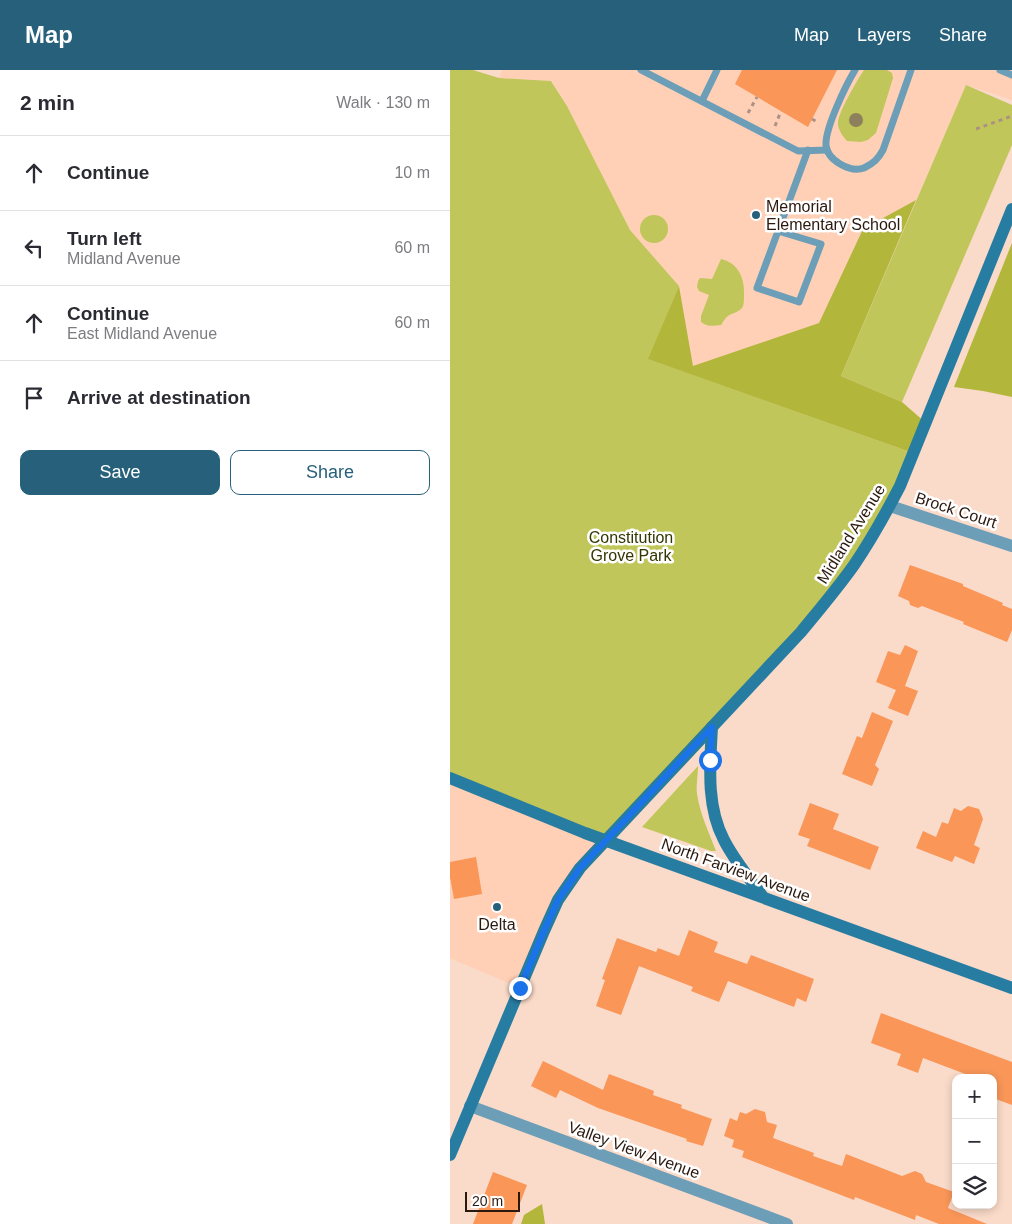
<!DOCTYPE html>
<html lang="en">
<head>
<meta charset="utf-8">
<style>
	:root { --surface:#fff; --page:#f2f2f3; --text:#2b2b33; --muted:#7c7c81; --line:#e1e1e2; --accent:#27607a }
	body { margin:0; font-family:Arial,sans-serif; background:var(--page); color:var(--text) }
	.controls { position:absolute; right:15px; bottom:15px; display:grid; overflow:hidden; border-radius:10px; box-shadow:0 2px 8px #0003 }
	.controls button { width:45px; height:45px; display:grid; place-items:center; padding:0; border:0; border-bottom:1px solid var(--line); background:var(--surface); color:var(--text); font:25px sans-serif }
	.scale { position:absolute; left:15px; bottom:12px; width:55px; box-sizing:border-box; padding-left:5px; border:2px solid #2b180e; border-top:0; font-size:14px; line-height:18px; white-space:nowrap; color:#2b180e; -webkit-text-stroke:4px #fff; paint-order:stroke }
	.stop { position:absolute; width:15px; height:15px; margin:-11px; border:4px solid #1a73e8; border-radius:50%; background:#fff }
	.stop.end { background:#1a73e8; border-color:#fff; box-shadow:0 1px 5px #0008 }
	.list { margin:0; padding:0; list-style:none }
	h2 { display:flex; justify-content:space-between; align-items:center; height:65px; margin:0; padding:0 20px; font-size:21px }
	h2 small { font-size:16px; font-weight:400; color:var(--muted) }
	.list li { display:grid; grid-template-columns:32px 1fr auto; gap:15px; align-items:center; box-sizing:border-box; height:75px; padding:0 20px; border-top:1px solid var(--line) }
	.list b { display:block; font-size:19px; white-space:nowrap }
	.list p { margin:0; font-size:16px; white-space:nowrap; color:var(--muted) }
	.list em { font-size:16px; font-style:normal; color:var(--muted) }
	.actions { display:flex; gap:10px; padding:15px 20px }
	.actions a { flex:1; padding:11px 0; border:1px solid var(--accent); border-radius:10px; text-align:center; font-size:18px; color:var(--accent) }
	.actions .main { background:var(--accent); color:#fff }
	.icon { flex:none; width:28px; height:28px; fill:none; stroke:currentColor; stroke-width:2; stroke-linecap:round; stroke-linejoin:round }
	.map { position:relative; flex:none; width:562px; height:1154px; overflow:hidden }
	header { display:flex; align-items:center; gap:30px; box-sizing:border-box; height:70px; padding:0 25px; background:var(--accent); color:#fff }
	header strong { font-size:24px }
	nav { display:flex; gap:28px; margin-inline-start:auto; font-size:18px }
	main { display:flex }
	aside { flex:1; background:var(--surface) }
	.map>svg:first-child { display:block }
	.built { fill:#ffd0b5 }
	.green { fill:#c1c65a }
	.forest { fill:#b2b63b }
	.building { fill:#f99658 }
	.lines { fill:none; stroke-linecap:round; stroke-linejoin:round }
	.path { stroke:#ad9284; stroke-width:3; stroke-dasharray:4 4; stroke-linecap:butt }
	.lane { stroke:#6d9eb7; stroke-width:7 }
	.street { stroke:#6d9eb7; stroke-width:12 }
	.secondary { stroke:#277ca1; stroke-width:12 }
	.tree { fill:#8e805c }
	.route { stroke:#1a73e8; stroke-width:6 }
	.poi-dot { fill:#27607a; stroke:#fff; stroke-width:2 }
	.labels { text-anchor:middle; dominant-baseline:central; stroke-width:5; stroke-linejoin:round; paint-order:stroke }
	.poi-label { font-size:16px; fill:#2b180e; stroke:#fff; text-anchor:start }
	.street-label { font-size:16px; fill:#2b180e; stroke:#fff }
	.park-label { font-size:16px; fill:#353602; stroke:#fff }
</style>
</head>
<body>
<header>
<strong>Map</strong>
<nav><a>Map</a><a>Layers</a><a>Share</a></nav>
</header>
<main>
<aside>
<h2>2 min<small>Walk · 130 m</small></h2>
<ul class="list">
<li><svg class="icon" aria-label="ahead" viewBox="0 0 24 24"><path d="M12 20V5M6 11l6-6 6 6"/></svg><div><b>Continue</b></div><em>10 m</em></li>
<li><svg class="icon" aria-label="left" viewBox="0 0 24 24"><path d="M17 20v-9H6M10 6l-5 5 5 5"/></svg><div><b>Turn left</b><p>Midland Avenue</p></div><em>60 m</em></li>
<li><svg class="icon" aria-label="ahead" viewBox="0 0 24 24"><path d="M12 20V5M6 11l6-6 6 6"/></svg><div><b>Continue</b><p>East Midland Avenue</p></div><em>60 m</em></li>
<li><svg class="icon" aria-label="arrive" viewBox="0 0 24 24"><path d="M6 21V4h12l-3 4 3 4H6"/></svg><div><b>Arrive at destination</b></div></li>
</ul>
<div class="actions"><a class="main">Save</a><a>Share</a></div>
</aside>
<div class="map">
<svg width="562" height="1154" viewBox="0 0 562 1154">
	<rect width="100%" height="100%" fill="#fadac9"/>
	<g class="built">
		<polygon points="52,0 562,0 562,30 516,15 466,130 413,159 369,253 243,297 229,216 180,160 117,36 102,11 49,8"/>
		<polygon points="0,708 156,770 130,798 70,918 0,888"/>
	</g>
	<g class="green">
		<polygon points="0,0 23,0 49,8 101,11 117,36 180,160 229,216 199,289 463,383 404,495 156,770 0,708"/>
		<path d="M414 0H437L442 3 443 8 426 63 418 70 411 72 397 71C393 67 388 59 388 54 387 44 408 9 414 0Z"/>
		<polygon points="516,15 562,35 562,75 452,332 391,306"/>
		<circle cx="204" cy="159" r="14"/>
		<path d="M271 189C289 193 295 209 294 226 294 230 294 235 292 238 289 242 282 243 278 246 275 248 273 252 271 255 263 256 257 257 251 252V246L259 225 249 221 247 217 248 211 250 208 262 209Z"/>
		<path d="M248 696C248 706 246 715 247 724 250 744 259 763 266 781H261L192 757Z"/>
	</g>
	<g class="forest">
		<polygon points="466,130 391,306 452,332 476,353 463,383 198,289 229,216 243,296 369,253 413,159"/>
		<polygon points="562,173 562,327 533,321 504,317"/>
		<polygon points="92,1134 95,1154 71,1154 74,1145"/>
	</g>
	<g class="building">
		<polygon points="292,0 387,0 358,57 285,14"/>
		<polygon points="460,495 513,514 513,516 553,533 552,535 562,539 562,560 557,572 513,554 514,552 472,536 468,538 460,535 459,531 448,526"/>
		<polygon points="455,575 468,581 455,616 468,621 458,646 438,638 446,620 426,612 438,581 450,585"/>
		<polygon points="422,642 443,651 425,695 429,699 422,716 392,704 407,666 412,668"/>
		<polygon points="360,733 389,744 383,759 429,777 420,800 357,776 360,769 348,765"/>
		<polygon points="518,736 529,739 533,749 524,775 530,778 524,794 505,786 502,792 466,778 473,761 486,767 492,752 498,754 504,738 511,741"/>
		<polygon points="26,787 32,824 4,829 0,807 0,792"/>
		<polygon points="239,860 268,872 264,882 297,894 301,885 364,909 356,932 347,928 344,937 278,911 269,932 241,921 243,917 189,896 171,945 146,936 155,910 152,909 167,868 206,882 208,878 229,886"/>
		<polygon points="431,943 562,992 562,1035 543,1028 543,1008 526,1008 473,988 468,1003 447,995 451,984 421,973"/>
		<polygon points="93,991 153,1020 159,1004 204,1021 203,1025 232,1035 231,1038 262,1049 253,1076 236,1071 237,1069 148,1038 110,1020 106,1028 81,1016"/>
		<polygon points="305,1039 315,1042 317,1052 327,1055 323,1068 364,1083 363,1086 392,1096 396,1084 452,1106 465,1101 472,1104 476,1112 504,1122 498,1138 537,1154 489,1154 466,1145 465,1150 405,1127 404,1130 292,1087 294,1081 282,1077 284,1070 274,1066 280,1048 287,1051 290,1042 296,1044"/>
		<polygon points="43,1102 77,1115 62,1154 23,1154"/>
	</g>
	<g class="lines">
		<g class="path">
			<polyline points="298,43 307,27"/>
			<polyline points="362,49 369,53"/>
			<polyline points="325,56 331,41"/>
			<polyline points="526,59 562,46"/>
		</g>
		<g class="lane">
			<polyline points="191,0 348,81 377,80"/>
			<path d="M405 0C396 15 375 58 376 75 377 90 400 103 414 98 424 93 428 89 433 80L461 0"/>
			<polyline points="550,0 562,5"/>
			<polyline points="252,31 267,0"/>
			<polyline points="328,161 371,174 349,232 307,218 358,80"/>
		</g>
		<g class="street">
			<polyline points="440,436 562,476"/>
			<polyline points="20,1036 337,1154"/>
		</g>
		<g class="secondary">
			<path d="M262 657C260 695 256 736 274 770 284 790 300 809 313 827"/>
			<polyline points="0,708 135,763 562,918"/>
			<path d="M0 1085 94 861 108 830 130 798 351 562C369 540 387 519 404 495 421 470 436 443 450 416L562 139"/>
		</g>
	</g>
	<circle class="tree" cx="406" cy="50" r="7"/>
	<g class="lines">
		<polyline class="route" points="70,918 94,861 108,830 130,798 262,657 260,690"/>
	</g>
	<g class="poi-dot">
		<circle cx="306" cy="145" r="5"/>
		<circle cx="47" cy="837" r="5"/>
	</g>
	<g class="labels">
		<g class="poi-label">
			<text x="316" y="136">Memorial<tspan x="316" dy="18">Elementary School</tspan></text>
			<text x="47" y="854" text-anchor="middle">Delta</text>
		</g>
		<g class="street-label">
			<text transform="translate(506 440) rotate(18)">Brock Court</text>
			<text transform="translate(401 464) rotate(-58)">Midland Avenue</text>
			<text transform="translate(286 800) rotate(20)">North Farview Avenue</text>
			<text transform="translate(184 1080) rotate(20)">Valley View Avenue</text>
		</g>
		<g class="park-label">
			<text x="181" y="467">Constitution<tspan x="181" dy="18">Grove Park</tspan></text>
		</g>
	</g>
</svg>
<div class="controls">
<button>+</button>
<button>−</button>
<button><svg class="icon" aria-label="layers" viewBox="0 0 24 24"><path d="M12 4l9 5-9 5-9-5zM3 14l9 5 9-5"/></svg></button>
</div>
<div class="scale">20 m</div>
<div class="stop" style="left:260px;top:690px"></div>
<div class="stop end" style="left:70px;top:918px"></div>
</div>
</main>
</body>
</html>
